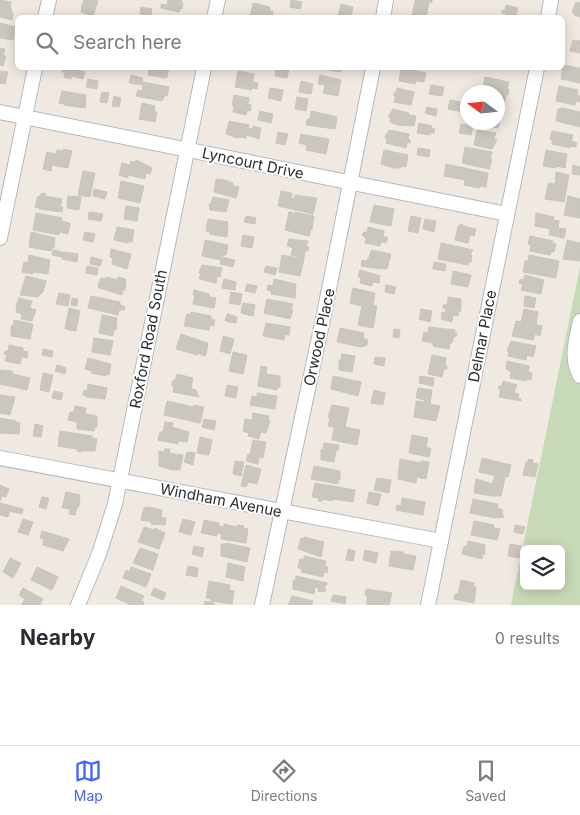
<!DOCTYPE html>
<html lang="en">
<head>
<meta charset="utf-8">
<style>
	:root { --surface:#fff; --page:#f7f7f7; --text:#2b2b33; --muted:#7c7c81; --line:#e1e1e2; --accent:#4264fb }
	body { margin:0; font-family:Inter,sans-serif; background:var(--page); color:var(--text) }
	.controls { position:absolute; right:15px; bottom:15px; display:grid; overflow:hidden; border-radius:8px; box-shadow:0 2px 12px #0003 }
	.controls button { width:45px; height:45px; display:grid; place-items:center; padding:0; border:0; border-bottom:1px solid var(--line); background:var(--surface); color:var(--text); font:25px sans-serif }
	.compass { position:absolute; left:460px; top:85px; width:45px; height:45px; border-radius:50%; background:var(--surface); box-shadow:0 2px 12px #0003; rotate:285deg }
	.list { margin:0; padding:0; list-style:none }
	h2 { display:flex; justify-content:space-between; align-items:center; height:65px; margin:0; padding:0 20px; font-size:21px }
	h2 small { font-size:16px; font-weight:400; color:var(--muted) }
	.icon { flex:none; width:28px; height:28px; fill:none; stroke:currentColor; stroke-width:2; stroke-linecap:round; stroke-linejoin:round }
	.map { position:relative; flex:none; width:580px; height:605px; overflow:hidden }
	.search { position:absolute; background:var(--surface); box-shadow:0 2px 12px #0003; left:15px; right:15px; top:15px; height:55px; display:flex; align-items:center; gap:12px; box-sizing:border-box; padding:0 18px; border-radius:8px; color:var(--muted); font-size:19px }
	.sheet { height:140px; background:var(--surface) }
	nav { display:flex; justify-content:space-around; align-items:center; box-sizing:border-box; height:70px; border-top:1px solid var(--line); background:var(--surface); font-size:14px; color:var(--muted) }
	nav a { display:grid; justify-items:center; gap:2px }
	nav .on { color:var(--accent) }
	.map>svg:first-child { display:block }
	.cemetery { fill:#c8d9b8; fill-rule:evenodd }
	.building { fill:#cbc7bf; stroke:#cbc5ba }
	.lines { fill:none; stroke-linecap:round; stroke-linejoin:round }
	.minor-casing { stroke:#b4b7c1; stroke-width:16 }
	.minor { stroke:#fff; stroke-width:14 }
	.labels { text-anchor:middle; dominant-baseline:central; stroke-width:4; stroke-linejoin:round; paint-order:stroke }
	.street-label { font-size:15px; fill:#2e2e2e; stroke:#fff }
</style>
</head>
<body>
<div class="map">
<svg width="580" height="605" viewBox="0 0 580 605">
	<rect width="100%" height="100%" fill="#efe9e1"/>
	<path class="cemetery" d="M580 267V605H511ZM524 549H561V586H524Z"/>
	<g class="building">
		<polygon points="0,0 11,2 10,9 12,9 11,12 13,13 12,20 0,17"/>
		<polygon points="84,0 98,1 93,16 81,12 82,7 81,7"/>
		<polygon points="168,0 182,0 181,3 183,3 182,9 180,8 179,12 161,8 161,4 167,5"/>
		<polygon points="291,0 302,2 300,9 290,7"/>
		<polygon points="415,0 432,0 432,3 429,2 426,18 412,16"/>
		<polygon points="576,2 580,3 580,17 574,15 574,13 572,12"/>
		<polygon points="253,3 270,7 269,11 273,11 272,18 250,16"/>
		<polygon points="341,4 353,7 351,18 338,17"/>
		<polygon points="506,5 518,8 516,15 520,16 520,18 506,18 507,14 502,13 502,10 505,11"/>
		<polygon points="141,7 152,9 151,15 164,18 144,18 145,15 140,14"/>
		<polygon points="0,23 16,27 13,40 0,38"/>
		<polygon points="573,40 580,41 580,53 570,51"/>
		<polygon points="0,48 5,49 3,55 6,56 3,66 0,65"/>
		<polygon points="563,65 580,68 580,83 561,79"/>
		<polygon points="63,68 81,68 80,71 85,72 83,79 72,76 71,79 64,77 65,72 62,72"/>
		<polygon points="149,68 169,68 167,77 165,78 148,75"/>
		<polygon points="276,68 289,68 287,78 275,76"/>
		<polygon points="328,68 342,68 341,72 327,70"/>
		<polygon points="401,68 426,73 424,82 416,81 415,84 399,81"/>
		<polygon points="0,71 8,72 5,84 0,83"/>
		<polygon points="238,71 254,74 253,82 258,83 257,89 252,88 251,90 235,87"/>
		<polygon points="131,75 143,78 141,85 129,83"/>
		<polygon points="320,75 341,80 338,96 323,93 325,85 318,84"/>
		<polygon points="485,77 509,82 507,89 509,89 508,95 506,94 505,101 498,100 498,92 489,92 490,87 483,86"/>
		<polygon points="88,79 98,81 97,89 86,87"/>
		<polygon points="301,81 313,84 311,94 299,92"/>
		<polygon points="143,82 169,87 167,96 165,95 162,101 136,96 138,90 142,91"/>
		<polygon points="431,85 444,87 442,96 429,94"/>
		<polygon points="559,86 578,90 577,95 580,96 580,102 576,101 575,105 556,101"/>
		<polygon points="270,88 283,90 281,101 268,98"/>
		<polygon points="397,88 414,92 411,105 394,102 396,96 394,96 394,93 396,93"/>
		<polygon points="62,91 86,95 85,108 64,105 64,104 59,103"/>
		<polygon points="102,92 109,93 107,103 100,102"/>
		<polygon points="234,95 249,98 248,104 251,105 250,111 247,110 246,115 233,112 234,106 232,105"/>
		<polygon points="114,96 121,98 119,107 112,106"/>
		<polygon points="297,97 308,99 306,111 295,109"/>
		<polygon points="450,100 465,103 464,112 448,109"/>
		<polygon points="142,103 155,106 154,112 157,112 155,122 139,119"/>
		<polygon points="427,107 437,109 436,116 425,113"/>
		<polygon points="563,108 580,112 580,127 556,121 558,109"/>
		<polygon points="393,109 409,113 409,115 416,116 414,126 398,125 390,122 391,117 388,117"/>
		<polygon points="260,111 273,114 271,123 258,120"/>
		<polygon points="311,111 337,117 335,129 306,125 307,119 310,119"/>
		<polygon points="498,114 502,115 498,128 473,123 498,122"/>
		<polygon points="229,121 249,125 248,128 253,129 253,126 261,128 259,139 246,135 246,138 237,137 237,138 226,134"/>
		<polygon points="419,123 432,126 431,128 435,129 434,133 430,133 430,135 417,133"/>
		<polygon points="461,124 473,126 471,135 459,133"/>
		<polygon points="389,130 409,134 408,139 410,139 410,143 407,142 406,148 386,143 387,139 385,138 386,134 388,134"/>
		<polygon points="477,130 496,133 494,139 497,140 492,149 474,145"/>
		<polygon points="552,131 573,135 571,141 577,143 576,147 570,146 570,148 552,144 552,140 550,139"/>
		<polygon points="278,132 288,134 285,145 276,143"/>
		<polygon points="301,134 329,139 326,154 306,150 307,145 299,143"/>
		<polygon points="465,147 492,152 490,159 492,159 489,169 462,163"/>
		<polygon points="418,148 430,150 429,157 417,155"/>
		<polygon points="63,149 72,151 68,168 52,165 51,171 43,169 47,152 56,154 57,150 63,151"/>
		<polygon points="384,150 408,155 406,167 401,166 401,168 394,168 381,164"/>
		<polygon points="546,150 567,154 565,168 557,166 556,168 543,166"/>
		<polygon points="136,160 152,168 150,174 146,173 145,179 128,175 128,178 119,175 122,163 130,165 131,161 136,162"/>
		<polygon points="446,164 488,173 486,187 480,186 479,188 464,185 465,180 444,176"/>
		<polygon points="573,165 580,167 580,175 572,174"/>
		<polygon points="83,171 95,173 90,197 78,195"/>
		<polygon points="556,172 569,175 564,202 545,199 548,185 549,183 555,184"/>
		<polygon points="216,179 225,180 233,183 233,186 239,187 236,198 214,192"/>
		<polygon points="121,181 144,186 140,203 118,198"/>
		<polygon points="94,189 107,192 105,199 93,196"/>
		<polygon points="281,191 292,193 291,198 294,199 295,195 317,198 313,214 278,206"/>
		<polygon points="42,193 46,194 45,196 62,199 60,207 63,207 62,212 39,209 39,208 35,207 38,196 41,196"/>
		<polygon points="68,196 81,197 79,210 67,208"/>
		<polygon points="568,196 580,199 580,218 564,215"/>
		<polygon points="213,197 229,200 226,212 210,210 209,204 211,204"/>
		<polygon points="374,205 394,209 391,226 370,222"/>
		<polygon points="126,206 139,208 137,221 124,219"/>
		<polygon points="89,212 103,214 101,221 88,219"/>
		<polygon points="289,212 292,212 292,215 294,215 294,212 314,216 312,230 311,229 309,236 285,230"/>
		<polygon points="36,213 62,218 61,221 70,223 68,234 59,232 59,235 33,230"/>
		<polygon points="536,213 554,217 553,220 559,221 558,228 566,229 564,238 549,235 550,229 535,226"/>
		<polygon points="246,216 256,218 255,224 244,222"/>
		<polygon points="411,216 421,218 418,233 408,231"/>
		<polygon points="208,219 228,222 227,237 210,234 210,232 206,231"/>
		<polygon points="425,219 436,221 434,232 423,229"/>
		<polygon points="460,224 463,225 463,226 476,229 474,236 470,235 468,243 455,240 458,226 460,226"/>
		<polygon points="117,227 134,230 132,242 128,242 128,243 114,240"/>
		<polygon points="368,227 384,231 383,236 388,238 386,243 381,242 380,246 365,243 366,238 362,235 364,232 367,232"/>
		<polygon points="31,232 55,238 54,248 52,248 51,251 29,247"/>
		<polygon points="85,232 95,234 93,242 83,240"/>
		<polygon points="243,235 254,237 252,248 241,246"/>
		<polygon points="530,236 553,241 552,243 556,244 554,252 551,252 550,255 530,251 531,245 528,244"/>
		<polygon points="289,239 308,241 306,247 309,247 308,251 305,251 304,258 291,255 293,248 287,246"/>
		<polygon points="205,240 228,245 226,255 223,255 222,257 235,260 233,267 220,264 221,260 202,256"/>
		<polygon points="567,240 580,243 580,261 563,259"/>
		<polygon points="441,243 473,250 470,255 472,256 471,262 469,262 468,265 438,259"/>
		<polygon points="111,249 131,254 127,269 112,264 113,258 110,257"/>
		<polygon points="53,250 62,252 62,257 52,255"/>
		<polygon points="371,250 391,254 387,269 381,268 381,269 361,266 362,260 367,261 368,258 369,258"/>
		<polygon points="63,252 78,254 77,262 62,259"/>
		<polygon points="29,255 50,260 48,274 34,272 33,274 22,272 24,262 28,263"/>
		<polygon points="282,255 304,259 300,276 279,272"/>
		<polygon points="529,255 559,261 556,278 523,272 525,261 528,261"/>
		<polygon points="91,257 102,260 100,266 90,264"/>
		<polygon points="434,262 446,264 445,271 433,269"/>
		<polygon points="202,265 222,268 220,277 217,276 216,283 199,279 201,273 199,273"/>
		<polygon points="87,266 98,268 97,275 86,273"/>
		<polygon points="266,266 277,268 275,275 264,272"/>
		<polygon points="360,270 380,276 379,283 373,282 372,286 360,283 361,277 358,277"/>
		<polygon points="453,271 471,275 468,287 451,284"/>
		<polygon points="525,275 544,280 541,294 521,290 523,284 519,283 520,279 523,280"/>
		<polygon points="26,276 46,281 43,292 38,297 20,295"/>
		<polygon points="106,277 117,280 118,277 126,279 125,290 123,290 122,295 99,288 98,286 101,278 106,279"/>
		<polygon points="224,279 236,282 235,290 222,288"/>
		<polygon points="274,279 296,284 295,298 271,294 271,291 267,290 268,285 273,286"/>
		<polygon points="247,284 257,286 255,293 245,291"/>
		<polygon points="386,285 396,287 394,294 385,292"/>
		<polygon points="353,288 375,293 373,305 377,306 373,328 358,325 362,306 350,303"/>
		<polygon points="194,290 209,294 209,297 216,298 214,308 193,304 195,295 193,295"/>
		<polygon points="231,292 242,294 240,305 229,303"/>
		<polygon points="59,293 70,295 68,306 56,304"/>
		<polygon points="91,296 120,302 120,305 125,307 124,310 119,310 118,315 88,308"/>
		<polygon points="525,296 536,298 534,308 524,306"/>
		<polygon points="448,297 461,299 461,311 459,311 458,316 453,315 452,322 441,319 442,312 445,313 446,309 443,308 443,305 447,305"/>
		<polygon points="19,298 32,301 30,308 36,310 32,321 21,319 22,314 16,312 17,307 16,306"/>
		<polygon points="72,298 78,299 77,306 71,305"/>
		<polygon points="267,299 293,304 291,310 293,310 290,319 264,313"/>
		<polygon points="243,303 255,305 253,316 241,313"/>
		<polygon points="69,308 80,311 76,331 65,329"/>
		<polygon points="421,309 432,311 430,322 419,319"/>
		<polygon points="524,309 538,312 536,325 542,326 540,336 535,334 533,340 512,336 516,321 521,322"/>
		<polygon points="191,312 211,316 211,319 215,320 214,326 210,325 209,330 184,326 187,314 190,315"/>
		<polygon points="227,314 237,317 236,323 225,321"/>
		<polygon points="102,315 117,318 116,330 114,329 113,336 99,333"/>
		<polygon points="14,320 33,324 30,339 11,336 11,326 13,326"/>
		<polygon points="266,323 290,327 289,335 285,334 284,340 263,336"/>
		<polygon points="429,327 455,330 454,333 457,333 456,337 454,336 452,343 450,343 449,349 433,346 433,343 422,341 424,332 428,333"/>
		<polygon points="340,328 364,333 363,338 368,340 367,345 361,347 337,342"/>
		<polygon points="394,329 400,330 399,338 393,337"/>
		<polygon points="181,334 208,343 206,355 204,356 198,353 197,355 176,349"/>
		<polygon points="223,336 234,339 230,354 220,351"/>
		<polygon points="94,338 113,341 110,355 92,352"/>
		<polygon points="511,341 536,346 533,357 527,355 526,360 508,356 509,351 507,351"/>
		<polygon points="9,345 23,348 23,351 28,352 27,358 22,357 20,364 5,361 7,355 4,354 5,351 8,351"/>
		<polygon points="43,349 53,351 52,357 42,355"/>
		<polygon points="233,352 247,355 243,374 229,371"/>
		<polygon points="342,354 355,356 352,372 339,370 339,360 341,360"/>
		<polygon points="432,355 446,358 445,365 447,366 447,369 444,369 442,377 428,374"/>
		<polygon points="375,357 385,358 384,366 374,364"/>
		<polygon points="88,358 111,364 109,375 106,374 106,376 91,373 92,371 85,369"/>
		<polygon points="507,361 529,366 528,372 532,373 531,380 527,379 526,381 510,378 511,372 506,369"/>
		<polygon points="57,365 66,368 65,374 55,371"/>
		<polygon points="261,366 267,367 266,374 280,376 280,387 278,387 277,390 258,386"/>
		<polygon points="0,370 12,371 13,374 30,378 27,390 0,384"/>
		<polygon points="43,373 53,375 49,392 40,390"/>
		<polygon points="177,374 193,378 191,389 196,390 199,397 173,392 174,386 172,386 172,384 173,380 175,381"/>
		<polygon points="333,376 361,382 358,396 331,389"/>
		<polygon points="420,376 434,378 433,386 419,383"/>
		<polygon points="503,381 517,385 514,393 519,394 518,398 521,399 521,401 499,397 501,389 498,389 499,386 501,387"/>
		<polygon points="88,384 107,388 105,399 86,397 86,395 83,395 84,390 87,391"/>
		<polygon points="227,385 238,387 236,398 225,396"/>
		<polygon points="418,388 432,390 430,404 440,406 436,421 414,417 416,401 424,402 425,400 416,398"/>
		<polygon points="374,390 385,393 383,405 371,403"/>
		<polygon points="54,391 63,393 61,400 52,398"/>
		<polygon points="257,393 277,396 275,409 250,405 252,396 257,397"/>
		<polygon points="0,395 15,397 10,415 0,413"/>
		<polygon points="167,401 194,407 194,405 204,407 200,423 164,415"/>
		<polygon points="332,405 349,408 345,427 360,430 357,445 332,440 334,427 328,426 330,418 328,417"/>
		<polygon points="75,406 86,408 85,414 97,416 97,427 95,427 94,431 77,429 77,422 68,420 70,412 74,412"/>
		<polygon points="253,413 269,416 268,420 270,421 266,433 261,432 259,439 248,436 249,433 243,431 245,419 252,420"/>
		<polygon points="0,418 16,421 16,422 20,423 19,434 0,433"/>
		<polygon points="204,419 216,421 214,430 202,427"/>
		<polygon points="165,422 173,423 172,427 189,432 187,442 178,441 178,444 158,440 160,432 163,432"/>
		<polygon points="35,424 43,426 41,437 33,436"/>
		<polygon points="60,431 92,436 92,438 97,439 95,451 82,451 81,452 77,451 77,449 58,446"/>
		<polygon points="412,435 428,438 426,447 431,449 429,457 409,453"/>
		<polygon points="200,437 212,440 209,455 197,453"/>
		<polygon points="253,440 266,442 263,458 259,457 258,464 246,461 248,454 250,455"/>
		<polygon points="324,443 339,445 338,451 336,450 334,462 321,460 321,449 323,450"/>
		<polygon points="165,449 170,449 169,453 183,455 180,470 172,470 159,466 159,451 164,452"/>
		<polygon points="187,452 195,453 193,465 184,462"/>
		<polygon points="482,458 511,465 508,477 503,476 502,477 479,472"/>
		<polygon points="400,459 421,463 421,461 429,462 426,479 417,477 416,483 398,479"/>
		<polygon points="528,459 533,460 532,463 538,464 535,477 523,475 526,462 528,463"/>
		<polygon points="235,461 244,462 241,476 233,474"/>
		<polygon points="246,465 261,469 257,484 248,482 246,487 241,486"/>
		<polygon points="314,466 340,471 340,480 338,480 338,484 311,479"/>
		<polygon points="495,476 505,478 501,496 492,496 474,493 476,479 492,484"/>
		<polygon points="377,478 391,480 389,493 374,490"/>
		<polygon points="315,483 355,490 353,502 332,499 332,501 323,499 322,501 318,501 319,498 312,497"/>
		<polygon points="0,485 9,489 6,497 2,496 0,501"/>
		<polygon points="66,492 80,495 79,507 77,507 75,515 69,514 70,509 62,508"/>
		<polygon points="369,492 381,494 378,506 367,503"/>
		<polygon points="42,497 49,498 46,509 39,507"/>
		<polygon points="402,498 425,502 423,515 396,510 397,505 401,506"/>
		<polygon points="473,499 498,504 497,508 503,510 502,513 504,517 495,518 470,513"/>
		<polygon points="0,503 23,509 22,514 10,511 8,517 0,515"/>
		<polygon points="148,507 162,510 161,517 166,518 165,525 151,524 152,522 141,520 144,508"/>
		<polygon points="23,519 33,522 28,535 18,532"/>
		<polygon points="183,519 195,522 191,535 179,532"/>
		<polygon points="204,520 219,523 219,526 224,527 224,524 237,527 238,525 244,526 243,528 248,529 246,543 221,539 222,534 217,533 217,536 201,533"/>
		<polygon points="474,521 494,525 493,528 500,529 497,540 471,535"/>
		<polygon points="515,525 525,527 523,534 514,532"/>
		<polygon points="144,527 154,530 155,528 165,533 159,549 138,542"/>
		<polygon points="42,531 69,539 63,551 43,545 44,539 40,538"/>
		<polygon points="304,537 324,542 321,557 298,549 301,538 304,539"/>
		<polygon points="468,541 485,545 485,554 483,554 482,559 462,554 464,546 467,546"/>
		<polygon points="226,543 250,548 247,562 221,556 221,544 226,544"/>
		<polygon points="510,544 521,546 519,558 508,556"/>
		<polygon points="194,546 204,548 202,557 192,554"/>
		<polygon points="140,548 158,554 153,570 133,563"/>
		<polygon points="348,549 355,551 353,561 346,560"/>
		<polygon points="365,550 378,553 376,563 363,560"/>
		<polygon points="391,551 403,552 403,554 416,556 413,570 389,566"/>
		<polygon points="304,556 326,561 325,566 328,567 327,573 324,572 323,577 301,572 302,569 298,568 300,559 304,560"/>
		<polygon points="10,558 21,563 13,578 3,572"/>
		<polygon points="228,563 245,567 243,581 226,577"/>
		<polygon points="188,566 198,568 197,577 186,575"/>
		<polygon points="37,567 58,577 52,590 31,580"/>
		<polygon points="131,567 151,574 146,587 123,578 126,570 129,572"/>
		<polygon points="296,576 327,583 327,585 325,585 325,592 318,591 319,588 315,587 314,594 293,589 293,580 295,581"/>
		<polygon points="461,580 474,583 473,586 476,587 474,603 454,599 455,594 458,594"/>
		<polygon points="209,581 230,585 229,590 234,591 232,604 211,601 211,599 206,598"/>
		<polygon points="121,586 144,596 141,601 144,602 143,605 131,605 116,598"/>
		<polygon points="23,588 43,599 40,604 42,605 21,605 25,599 19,595"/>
		<polygon points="154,588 166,593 163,600 151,595"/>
		<polygon points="366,589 392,593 389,605 367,605 367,595 365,595"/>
		<polygon points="333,595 346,597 345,604 331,601"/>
		<polygon points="292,596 313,601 312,605 288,605"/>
		<polygon points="205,601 214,603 214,605 204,605"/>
	</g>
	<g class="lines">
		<defs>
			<g id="minor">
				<polyline points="45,18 49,0"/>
				<polyline points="214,18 218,0"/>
				<polyline points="383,18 386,0"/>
				<polyline points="548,18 551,0"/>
				<polyline points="0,112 507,214"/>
				<polyline points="0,238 35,68"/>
				<path d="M580 321C576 341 570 358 580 376"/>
				<polyline points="0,458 441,541"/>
				<polyline points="78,605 99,554 115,504 204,68"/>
				<polyline points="262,605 324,314 373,68"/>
				<polyline points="428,605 537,68"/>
			</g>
		</defs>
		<use href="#minor" class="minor-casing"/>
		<use href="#minor" class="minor"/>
	</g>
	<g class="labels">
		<g class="street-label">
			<text transform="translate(253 163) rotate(12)">Lyncourt Drive</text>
			<text transform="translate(482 336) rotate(-79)">Delmar Place</text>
			<text transform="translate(319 337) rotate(-78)">Orwood Place</text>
			<text transform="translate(148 339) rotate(-79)">Roxford Road South</text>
			<text transform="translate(221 500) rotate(11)">Windham Avenue</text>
		</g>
	</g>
</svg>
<div class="controls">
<button><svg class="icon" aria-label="layers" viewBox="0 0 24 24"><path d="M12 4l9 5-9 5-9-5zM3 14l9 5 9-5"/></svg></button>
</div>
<svg class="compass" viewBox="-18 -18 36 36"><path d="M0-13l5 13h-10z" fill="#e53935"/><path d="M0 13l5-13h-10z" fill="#7c7c81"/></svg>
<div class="search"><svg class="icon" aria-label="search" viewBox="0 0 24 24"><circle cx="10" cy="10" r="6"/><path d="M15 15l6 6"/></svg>Search here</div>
</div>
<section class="sheet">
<h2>Nearby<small>0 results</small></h2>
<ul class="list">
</ul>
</section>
<nav>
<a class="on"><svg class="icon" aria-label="map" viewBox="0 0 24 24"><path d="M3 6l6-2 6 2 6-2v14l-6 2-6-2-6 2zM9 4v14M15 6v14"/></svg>Map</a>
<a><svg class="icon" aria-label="directions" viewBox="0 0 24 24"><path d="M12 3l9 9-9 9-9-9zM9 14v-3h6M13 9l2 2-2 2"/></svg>Directions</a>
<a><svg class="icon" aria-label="saved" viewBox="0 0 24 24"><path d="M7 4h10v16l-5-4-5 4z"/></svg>Saved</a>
</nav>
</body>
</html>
